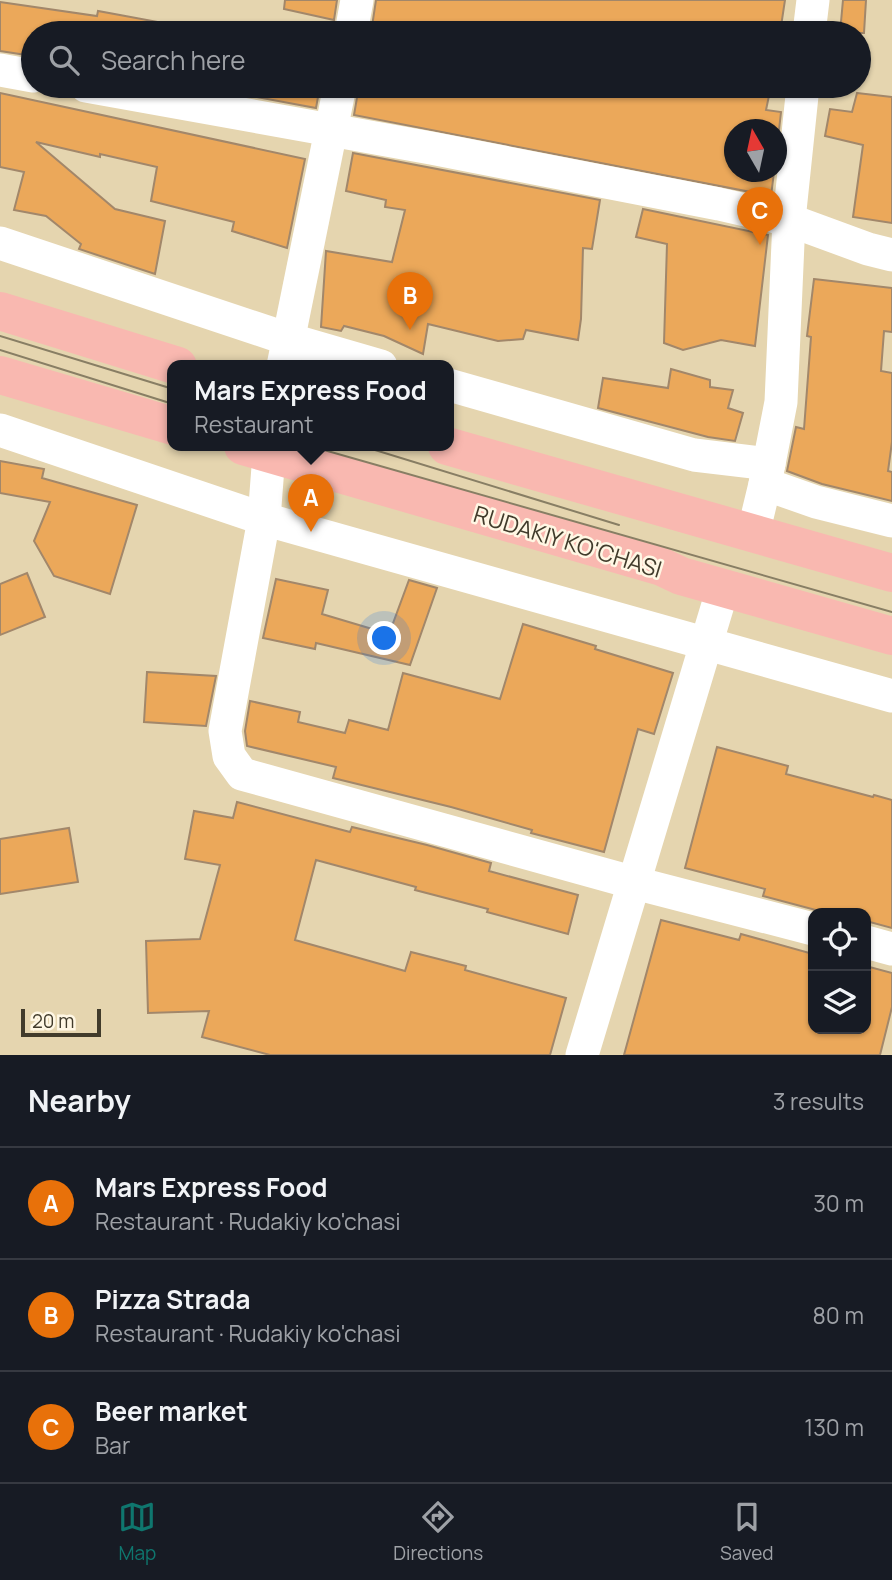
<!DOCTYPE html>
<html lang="en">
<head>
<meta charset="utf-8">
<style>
	:root { --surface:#171b24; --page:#242831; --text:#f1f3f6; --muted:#9ea1a6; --line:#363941; --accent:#0f766e }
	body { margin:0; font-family:Manrope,sans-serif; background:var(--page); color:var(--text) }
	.controls { position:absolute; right:21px; bottom:21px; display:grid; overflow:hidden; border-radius:14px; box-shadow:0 2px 5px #0004 }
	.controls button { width:63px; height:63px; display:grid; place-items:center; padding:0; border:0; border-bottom:2px solid var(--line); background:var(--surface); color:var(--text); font:35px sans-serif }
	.compass { position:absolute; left:724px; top:119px; width:63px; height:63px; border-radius:50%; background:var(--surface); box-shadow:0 2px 5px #0004; rotate:351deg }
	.scale { position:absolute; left:21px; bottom:18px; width:80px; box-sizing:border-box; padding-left:7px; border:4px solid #413b2b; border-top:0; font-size:19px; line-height:24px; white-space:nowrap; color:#413b2b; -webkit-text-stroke:5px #fff7e4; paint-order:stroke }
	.you { position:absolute; left:385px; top:639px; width:24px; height:24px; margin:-18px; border:5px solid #fff; border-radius:50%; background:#1a73e8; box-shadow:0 0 0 10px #1a73e833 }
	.badge { display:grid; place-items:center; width:46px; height:46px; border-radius:50%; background:var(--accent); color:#fff; font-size:23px; font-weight:700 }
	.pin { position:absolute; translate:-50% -58px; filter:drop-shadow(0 2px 4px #0008) }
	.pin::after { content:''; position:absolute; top:37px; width:24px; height:21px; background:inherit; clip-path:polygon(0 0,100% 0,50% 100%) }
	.popup { position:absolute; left:167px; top:360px; width:287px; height:91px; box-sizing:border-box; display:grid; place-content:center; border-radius:14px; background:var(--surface); filter:drop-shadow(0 2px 5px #0005); font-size:23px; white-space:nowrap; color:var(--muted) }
	.popup b { font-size:26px; color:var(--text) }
	.popup::after { content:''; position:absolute; left:50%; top:100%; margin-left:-14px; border:14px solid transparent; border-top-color:var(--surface) }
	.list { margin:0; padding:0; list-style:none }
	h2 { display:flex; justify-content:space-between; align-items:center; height:91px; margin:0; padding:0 28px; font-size:30px }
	h2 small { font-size:23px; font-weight:400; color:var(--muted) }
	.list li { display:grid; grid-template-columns:46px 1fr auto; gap:21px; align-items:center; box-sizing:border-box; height:112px; padding:0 28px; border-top:2px solid var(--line) }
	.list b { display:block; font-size:26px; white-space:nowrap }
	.list p { margin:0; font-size:23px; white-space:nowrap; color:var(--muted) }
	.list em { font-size:23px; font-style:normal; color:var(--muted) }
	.icon { flex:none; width:38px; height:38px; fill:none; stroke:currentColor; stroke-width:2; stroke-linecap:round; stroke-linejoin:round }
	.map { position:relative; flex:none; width:892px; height:1055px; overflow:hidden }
	.search { position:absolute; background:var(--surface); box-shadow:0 2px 5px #0004; left:21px; right:21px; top:21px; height:77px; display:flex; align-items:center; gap:18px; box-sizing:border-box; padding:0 24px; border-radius:38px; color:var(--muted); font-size:26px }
	.sheet { height:427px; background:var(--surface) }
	nav { display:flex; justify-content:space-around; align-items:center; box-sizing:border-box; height:98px; border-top:2px solid var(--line); background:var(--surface); font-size:19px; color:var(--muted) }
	nav a { display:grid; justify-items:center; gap:4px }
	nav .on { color:var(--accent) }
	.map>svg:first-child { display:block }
	.building { fill:#eba85a; stroke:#a2876a; stroke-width:2 }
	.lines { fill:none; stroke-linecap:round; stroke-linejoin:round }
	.minor { stroke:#fff; stroke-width:33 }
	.major { stroke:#f9b8b0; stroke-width:38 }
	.tram { stroke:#887e64; stroke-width:2 }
	.labels { text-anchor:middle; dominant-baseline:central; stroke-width:5; stroke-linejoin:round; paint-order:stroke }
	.street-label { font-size:23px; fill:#413b2b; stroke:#fff7e4 }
</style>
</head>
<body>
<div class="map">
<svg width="892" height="1055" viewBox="0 0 892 1055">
	<rect width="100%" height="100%" fill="#e5d5af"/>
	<g class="building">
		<polygon points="285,0 337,0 334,20 284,9"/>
		<polygon points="376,0 785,0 780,33 371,33"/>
		<polygon points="843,0 866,0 864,33 840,33"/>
		<polygon points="0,2 97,16 98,11 158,22 157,33 33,33 33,56 0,51"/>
		<polygon points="220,86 320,86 316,108 219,90"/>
		<polygon points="359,86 771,86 766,110 781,112 779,130 734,130 734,172 774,172 771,196 354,115"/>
		<polygon points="0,93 305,159 287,248 232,231 234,222 151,201 157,167 100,154 100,157 36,142 115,209 165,221 155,274 79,249 81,244 46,216 14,210 24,172 0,167"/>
		<polygon points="857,93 892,97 892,223 853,217 863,145 825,136 830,109 852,112"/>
		<polygon points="353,153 600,200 592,249 583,248 581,319 578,340 526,330 523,339 498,341 428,324 423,354 384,336 344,326 341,331 321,327 326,251 392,262 405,210 385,207 386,200 346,191"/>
		<polygon points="643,209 768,235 755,346 721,340 683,350 664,343 667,244 636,237"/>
		<polygon points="814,279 892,288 892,332 884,331 881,371 892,373 892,442 888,471 892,472 892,501 822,484 787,471 796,427 804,429 811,337 807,336"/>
		<polygon points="671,369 710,380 710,387 733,390 728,408 743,413 735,441 708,437 598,408 603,378 668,388"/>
		<polygon points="0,461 44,469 42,478 137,505 110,594 54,576 34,541 50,502 0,493"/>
		<polygon points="27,573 45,617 0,635 0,584"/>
		<polygon points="276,579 328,590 322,614 389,634 409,580 437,588 410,665 316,643 315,649 263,638"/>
		<polygon points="523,624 596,646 595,649 673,673 654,734 638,729 604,852 531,833 532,830 451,807 333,778 336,767 247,746 245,731 250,701 300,712 298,722 345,733 349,720 388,730 403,673 500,699"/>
		<polygon points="147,672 216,676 206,726 144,722"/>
		<polygon points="717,747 788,766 786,774 873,797 874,795 892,800 892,928 866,921 866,913 827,913 763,896 765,889 685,868"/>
		<polygon points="237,802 350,832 352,827 427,845 491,863 489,871 578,895 568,934 487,912 488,909 415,890 416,887 316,860 295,940 405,971 411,952 466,966 465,970 566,998 550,1055 270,1055 202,1037 209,1011 148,1013 146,941 200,939 220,865 185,859 194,811 233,818"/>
		<polygon points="69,828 78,882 0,894 0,839"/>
		<polygon points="661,920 739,940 741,934 813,954 813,1029 866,1029 866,966 892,973 892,1007 880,1055 624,1055"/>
	</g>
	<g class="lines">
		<g class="minor">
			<polyline points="351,33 357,0"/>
			<polyline points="809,33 813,0"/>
			<polyline points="0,70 33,76"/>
			<polyline points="86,86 431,148 719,204 789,220 868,249 892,255"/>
			<polyline points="0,243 288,339 381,366"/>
			<polyline points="283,366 340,86"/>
			<polyline points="449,385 694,455 769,464"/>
			<polyline points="0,430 264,519 892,696"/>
			<polyline points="269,454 264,519 225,731 229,756 242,774 635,883 813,929"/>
			<polyline points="765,484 816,502 892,521"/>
			<polyline points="753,534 765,484 781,402 789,220 803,86"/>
			<polyline points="866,942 892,949"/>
			<polyline points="582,1055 723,588"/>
		</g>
		<g class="major">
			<polyline points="0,311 178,366"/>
			<polyline points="0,375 173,426"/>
			<polyline points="243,446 662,567 681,576 892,636"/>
			<polyline points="447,446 892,573"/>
		</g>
		<g class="tram">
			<polyline points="0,336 173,389"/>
			<polyline points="0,350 173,404"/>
			<polyline points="310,446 892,612"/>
			<polyline points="362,446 619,525"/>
		</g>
	</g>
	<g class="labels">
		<g class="street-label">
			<text transform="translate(568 541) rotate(17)">RUDAKIY KO'CHASI</text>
		</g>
	</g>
</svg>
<div class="controls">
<button><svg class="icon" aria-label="locate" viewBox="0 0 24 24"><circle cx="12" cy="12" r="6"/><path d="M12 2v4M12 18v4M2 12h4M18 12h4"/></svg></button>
<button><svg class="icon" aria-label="layers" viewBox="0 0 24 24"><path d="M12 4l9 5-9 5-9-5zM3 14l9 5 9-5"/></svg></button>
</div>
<svg class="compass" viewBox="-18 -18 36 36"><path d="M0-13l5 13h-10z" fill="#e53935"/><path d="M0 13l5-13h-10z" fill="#9ea1a6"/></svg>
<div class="scale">20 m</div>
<div class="you"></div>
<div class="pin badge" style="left:311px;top:532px;background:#e8710a">A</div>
<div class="popup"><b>Mars Express Food</b>Restaurant</div>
<div class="pin badge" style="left:410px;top:330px;background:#e8710a">B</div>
<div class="pin badge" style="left:760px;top:245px;background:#e8710a">C</div>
<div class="search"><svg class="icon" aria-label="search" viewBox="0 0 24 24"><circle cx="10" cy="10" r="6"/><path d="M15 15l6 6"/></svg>Search here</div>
</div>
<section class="sheet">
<h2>Nearby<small>3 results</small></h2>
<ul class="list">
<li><span class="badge" style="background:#e8710a">A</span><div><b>Mars Express Food</b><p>Restaurant · Rudakiy ko'chasi</p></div><em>30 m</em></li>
<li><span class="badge" style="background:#e8710a">B</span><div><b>Pizza Strada</b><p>Restaurant · Rudakiy ko'chasi</p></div><em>80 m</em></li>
<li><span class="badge" style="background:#e8710a">C</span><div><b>Beer market</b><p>Bar</p></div><em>130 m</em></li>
</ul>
</section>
<nav>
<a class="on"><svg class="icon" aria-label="map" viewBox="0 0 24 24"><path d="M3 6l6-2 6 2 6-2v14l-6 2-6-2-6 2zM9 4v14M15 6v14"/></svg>Map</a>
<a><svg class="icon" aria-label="directions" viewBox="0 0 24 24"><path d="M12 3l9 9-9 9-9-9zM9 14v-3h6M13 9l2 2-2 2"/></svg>Directions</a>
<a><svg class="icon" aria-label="saved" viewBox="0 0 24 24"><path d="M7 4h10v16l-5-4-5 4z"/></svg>Saved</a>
</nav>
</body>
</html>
